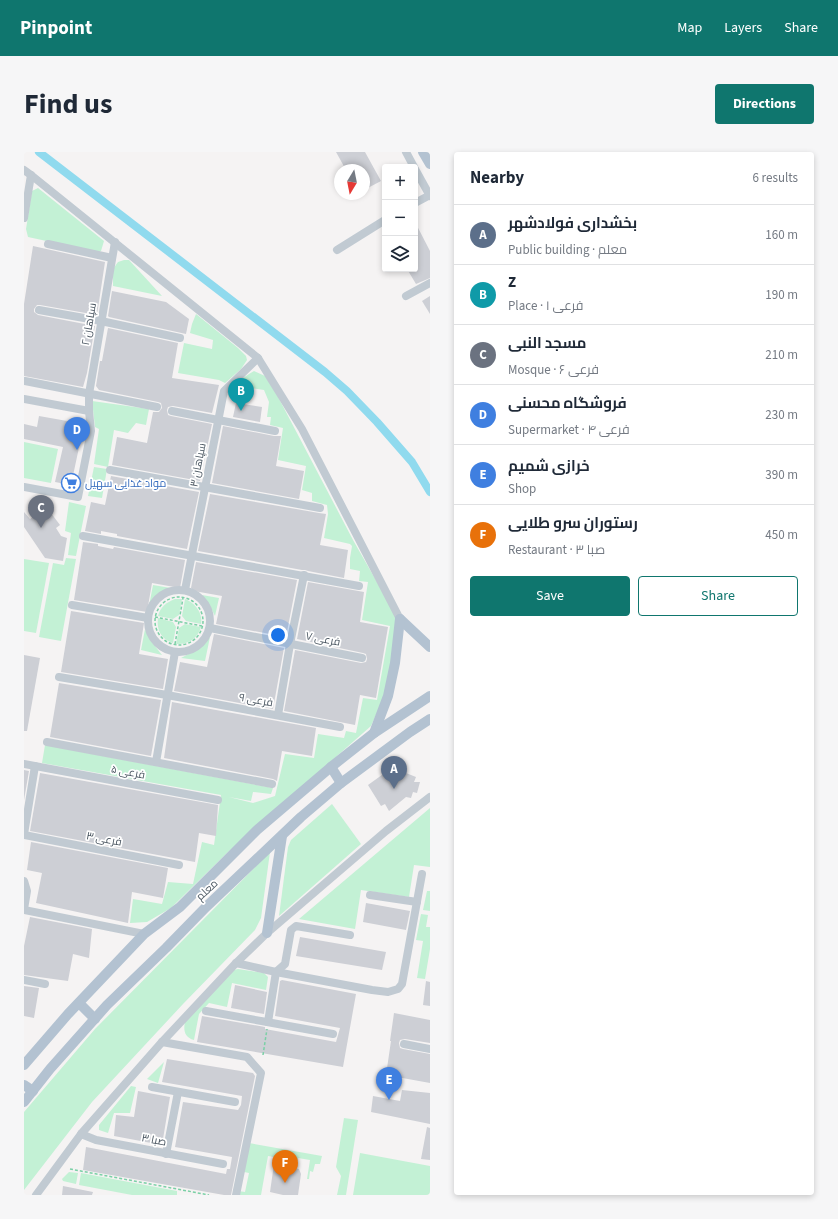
<!DOCTYPE html>
<html lang="en">
<head>
<meta charset="utf-8">
<style>
	:root { --surface:#fff; --page:#f6f6f7; --text:#1f2937; --muted:#747a83; --line:#e0e1e3; --accent:#0f766e }
	body { margin:0; font-family:"Source Sans 3",Cairo,sans-serif; background:var(--page); color:var(--text) }
	.controls { position:absolute; right:12px; top:12px; display:grid; overflow:hidden; border-radius:4px; box-shadow:0 2px 6px #0003 }
	.controls button { width:36px; height:36px; display:grid; place-items:center; padding:0; border:0; border-bottom:1px solid var(--line); background:var(--surface); color:var(--text); font:20px sans-serif }
	.compass { position:absolute; left:310px; top:12px; width:36px; height:36px; border-radius:50%; background:var(--surface); box-shadow:0 2px 6px #0003; rotate:190deg }
	.you { position:absolute; left:254px; top:483px; width:14px; height:14px; margin:-10px; border:3px solid #fff; border-radius:50%; background:#1a73e8; box-shadow:0 0 0 6px #1a73e833 }
	.badge { display:grid; place-items:center; width:26px; height:26px; border-radius:50%; background:var(--accent); color:#fff; font-size:13px; font-weight:700 }
	.pin { position:absolute; translate:-50% -33px; filter:drop-shadow(0 1px 2px #0008) }
	.pin::after { content:''; position:absolute; top:21px; width:14px; height:12px; background:inherit; clip-path:polygon(0 0,100% 0,50% 100%) }
	.list { margin:0; padding:0; list-style:none }
	h2 { display:flex; justify-content:space-between; align-items:center; height:52px; margin:0; padding:0 16px; font-size:17px }
	h2 small { font-size:13px; font-weight:400; color:var(--muted) }
	.list li { display:grid; grid-template-columns:26px 1fr auto; gap:12px; align-items:center; box-sizing:border-box; height:60px; padding:0 16px; border-top:1px solid var(--line) }
	.list b { display:block; font-size:15px; white-space:nowrap }
	.list p { margin:0; font-size:13px; white-space:nowrap; color:var(--muted) }
	.list em { font-size:13px; font-style:normal; color:var(--muted) }
	.actions { display:flex; gap:8px; padding:12px 16px }
	.actions a { flex:1; padding:9px 0; border:1px solid var(--accent); border-radius:4px; text-align:center; font-size:14px; color:var(--accent) }
	.actions .main { background:var(--accent); color:#fff }
	.icon { flex:none; width:22px; height:22px; fill:none; stroke:currentColor; stroke-width:2; stroke-linecap:round; stroke-linejoin:round }
	.map { position:relative; flex:none; width:406px; height:1043px; overflow:hidden; border-radius:4px }
	header { display:flex; align-items:center; gap:24px; box-sizing:border-box; height:56px; padding:0 20px; background:var(--accent); color:#fff }
	header strong { font-size:19px }
	nav { display:flex; gap:22px; margin-inline-start:auto; font-size:14px }
	.intro { display:flex; align-items:center; justify-content:space-between; box-sizing:border-box; height:96px; padding:0 24px }
	h1 { margin:0; font-size:28px }
	.button { padding:10px 18px; border-radius:4px; background:var(--accent); color:#fff; font-size:14px; font-weight:700 }
	main { display:flex; gap:24px; padding:0 24px }
	aside { flex:1; background:var(--surface); border-radius:4px; box-shadow:0 2px 6px #0003 }
	.map>svg:first-child { display:block }
	.green { fill:#c3f1d5 }
	.lines { fill:none; stroke-linecap:round; stroke-linejoin:round }
	.canal { stroke:#90daee; stroke-width:8 }
	.building { fill:#cdcfd5 }
	.path { stroke:#7ad0a6; stroke-width:1.5; stroke-dasharray:3 2; stroke-linecap:butt }
	.minor { stroke:#c1cad2; stroke-width:8 }
	.major { stroke:#b3c2d1; stroke-width:10 }
	.labels { text-anchor:middle; dominant-baseline:central; stroke-width:3.5; stroke-linejoin:round; paint-order:stroke }
	.street-label { font-size:11px; fill:#4a5661; stroke:#fff }
	.shop-label { font-size:11px; fill:#366cbe; stroke:#fff; text-anchor:start }
</style>
</head>
<body>
<header>
<strong>Pinpoint</strong>
<nav><a>Map</a><a>Layers</a><a>Share</a></nav>
</header>
<div class="intro"><h1>Find us</h1><a class="button">Directions</a></div>
<main>
<div class="map">
<svg width="406" height="1043" viewBox="0 0 406 1043">
	<rect width="100%" height="100%" fill="#f5f3f3"/>
	<g class="green">
		<polygon points="14,36 80,89 77,99 73,100 4,85 2,77 8,39"/>
		<polygon points="100,108 105,108 138,144 89,134 89,117 94,110"/>
		<polygon points="172,162 214,196 222,204 223,208 217,217 201,231 195,228 154,221 160,191 188,197 189,188 166,181 168,172"/>
		<polygon points="230,219 241,224 252,241 329,388 374,467 367,515 359,547 347,574 204,700 147,756 123,770 106,771 109,747 138,752 144,730 169,732 178,690 190,693 197,643 18,611 21,593 249,636 247,642 229,640 227,649 205,645 229,651 251,644 261,602 290,606 294,582 320,586 322,579 332,581 339,546 353,548 366,474 338,468 344,430 335,429 336,419 326,417 326,406 328,394 326,392 300,386 304,362 303,353 288,349 288,341 278,338 282,314 254,308 259,276 246,273 247,265 243,265 245,250 240,238 215,234 210,237 210,232 225,222"/>
		<polygon points="68,249 125,257 122,273 112,271 104,281 90,278 84,315 70,312 75,277 71,275"/>
		<polygon points="0,290 34,297 27,331 0,326"/>
		<polygon points="70,315 83,317 78,346 64,344"/>
		<polygon points="45,350 62,354 52,404 44,403 47,381 41,379"/>
		<polygon points="42,406 52,407 37,489 15,485 29,411 40,413"/>
		<polygon points="0,407 25,411 12,481 0,479"/>
		<polygon points="129,433 147,436 133,445 125,454"/>
		<polygon points="178,443 195,446 191,464 186,454"/>
		<path d="M151 447H158L155 463 149 467 134 464C136 455 143 450 151 447Z"/>
		<path d="M161 447C171 451 179 461 177 472L162 469 158 464Z"/>
		<path d="M134 466 149 470 152 475 149 491C138 488 132 478 134 466Z"/>
		<path d="M161 472 177 475C174 486 164 493 152 492L155 476Z"/>
		<polygon points="121,477 127,489 138,503 117,498"/>
		<path d="M186 485 181 509 157 506C169 500 177 494 186 485Z"/>
		<polygon points="308,652 337,692 255,764 264,695 267,688"/>
		<polygon points="406,656 406,715 390,713 385,745 337,738 331,777 275,767"/>
		<polygon points="246,700 237,766 231,778 159,852 68,950 0,1038 0,960 71,877"/>
		<polygon points="403,739 406,739 406,759 399,758"/>
		<polygon points="397,762 404,763 402,775 406,775 406,797 401,827 393,826 399,789 392,788"/>
		<path d="M214 817 240 821 244 825 242 838 208 831 203 855 185 851 175 862 170 888C159 885 159 876 162 866L210 818Z"/>
		<polygon points="140,910 134,931 123,927"/>
		<polygon points="107,934 112,935 106,961 90,961 84,981 75,978 75,973"/>
		<polygon points="320,966 334,968 322,1043 313,1043 317,1024 312,1015"/>
		<polygon points="225,991 298,1004 296,1012 291,1012 289,1020 286,1019 285,1027 283,1027 286,1008 274,1006 273,1009 244,1004 237,1043 214,1043 214,1039 221,1040 225,1021 220,1020"/>
		<polygon points="336,1001 406,1014 406,1043 329,1043"/>
		<polygon points="45,1020 54,1021 52,1032 39,1029 38,1027"/>
		<polygon points="57,1021 153,1039 153,1043 108,1043 55,1033"/>
	</g>
	<g class="lines">
		<polyline class="canal" points="15,0 301,220 323,239 353,270 388,310 406,340"/>
	</g>
	<g class="building">
		<polygon points="312,0 341,0 357,29 340,38 340,18 322,18"/>
		<polygon points="391,70 406,99 406,126 392,132 383,117 391,117"/>
		<polygon points="9,94 81,110 73,163 16,153 13,153 10,157 10,160 14,163 71,174 63,221 59,235 0,224 0,152"/>
		<polygon points="88,139 142,150 165,167 162,182 85,165 84,164"/>
		<polygon points="406,144 406,162 398,149"/>
		<polygon points="84,176 154,191 148,226 195,233 188,261 149,254 144,255 143,258 144,263 147,264 188,272 176,329 88,313 93,285 123,291 129,260 135,260 138,256 137,251 134,250 75,238 72,234 76,209 78,209"/>
		<polygon points="212,251 238,255 236,270 209,265"/>
		<polygon points="15,264 60,272 47,333 31,330 39,295 0,287 0,272 13,275"/>
		<polygon points="199,274 250,284 257,284 252,314 280,319 275,347 188,331"/>
		<polygon points="87,324 175,340 163,397 93,384 93,382 77,379 77,382 61,379 67,350 81,353"/>
		<polygon points="186,342 295,361 302,362 296,393 324,398 320,426 284,419 281,418 278,418 174,399"/>
		<polygon points="20,357 21,360 24,357 36,373 32,376 37,384 43,386 39,409 21,406 0,375 0,360 6,367"/>
		<polygon points="59,390 74,392 74,394 89,397 90,395 161,408 156,436 128,431 123,460 50,448"/>
		<polygon points="172,410 273,428 262,485 192,472 198,444 170,439 167,436"/>
		<polygon points="284,430 340,440 336,470 364,475 352,546 336,543 331,573 260,559 271,498 337,511 342,510 343,507 342,502 339,501 273,487"/>
		<polygon points="47,459 120,471 115,502 144,507 139,537 37,520"/>
		<polygon points="190,482 260,496 249,557 150,539 156,510 183,515"/>
		<polygon points="0,503 16,506 3,579 0,579"/>
		<polygon points="35,531 137,548 127,604 26,585"/>
		<polygon points="148,550 292,576 288,604 258,599 253,629 249,627 140,606"/>
		<polygon points="376,610 382,621 392,625 390,630 396,630 393,641 389,640 387,646 382,645 365,659 361,652 357,654 344,633"/>
		<polygon points="0,618 5,619 0,648"/>
		<polygon points="16,621 194,653 192,684 175,681 171,710 6,679"/>
		<polygon points="7,690 144,716 139,746 108,740 104,771 12,751 18,721 3,718"/>
		<polygon points="342,751 386,759 382,778 339,770"/>
		<polygon points="6,765 68,777 65,806 49,802 44,829 0,823 0,794"/>
		<polygon points="276,785 362,800 358,818 272,804"/>
		<polygon points="258,828 332,842 319,915 173,890 178,864 241,875 241,877 312,890 316,876 251,864 256,829"/>
		<polygon points="402,829 406,830 406,854 399,853"/>
		<polygon points="211,833 243,840 240,862 207,856"/>
		<polygon points="0,834 15,836 10,866 0,864"/>
		<polygon points="370,861 406,868 406,891 381,887 376,888 375,891 376,896 379,897 406,902 406,931 362,923 367,889 366,889"/>
		<polygon points="143,907 229,921 231,924 207,1043 200,1043 59,1018 62,995 202,1022 203,1017 206,1017 208,1005 151,995 159,950 214,958 217,953 218,944 138,930"/>
		<polygon points="378,938 406,941 406,972 347,960 349,944 376,949"/>
		<polygon points="114,939 146,945 138,993 90,984 92,963 110,965"/>
		<polygon points="403,975 406,976 406,1008 397,1007"/>
		<polygon points="250,1012 275,1017 277,1022 274,1043 259,1043 246,1040"/>
		<polygon points="39,1034 69,1040 68,1043 38,1043"/>
	</g>
	<g class="lines">
		<g class="path">
			<circle cx="155" cy="469" r="24"/>
			<polyline points="131,465 178,474"/>
			<polyline points="151,492 159,446"/>
			<polyline points="239,903 243,877"/>
			<polyline points="46,1017 185,1043"/>
		</g>
		<g class="minor">
			<polyline points="382,0 390,15"/>
			<polyline points="391,17 406,44"/>
			<polyline points="0,18 7,23 234,206 278,277 376,467"/>
			<polyline points="391,51 406,43"/>
			<polyline points="0,66 7,23"/>
			<polyline points="24,92 88,106"/>
			<polyline points="313,98 361,68"/>
			<polyline points="382,144 406,131"/>
			<polyline points="15,158 77,169 156,186"/>
			<polyline points="1,229 133,255"/>
			<polyline points="0,247 65,259"/>
			<polyline points="148,259 251,279"/>
			<polyline points="86,318 296,356"/>
			<polyline points="0,335 54,345 67,279 65,259 65,242 91,90"/>
			<polyline points="59,384 335,434"/>
			<polyline points="161,438 200,239 234,206"/>
			<circle cx="155" cy="469" r="31"/>
			<polyline points="48,453 124,466"/>
			<polyline points="186,476 338,506"/>
			<polyline points="35,525 143,543 316,575"/>
			<polyline points="254,563 266,492 280,423"/>
			<polyline points="23,590 248,632"/>
			<polyline points="132,610 151,500"/>
			<polyline points="0,612 194,648"/>
			<polyline points="0,682 11,614"/>
			<polyline points="0,683 155,713"/>
			<polyline points="0,729 3,739 0,757"/>
			<polyline points="346,743 393,750"/>
			<polyline points="0,758 120,782"/>
			<polyline points="212,811 252,820 348,838 364,840 374,837 378,832 398,722"/>
			<polyline points="0,828 21,832"/>
			<polyline points="182,859 309,882"/>
			<polyline points="244,870 252,820 261,812 267,778 272,774 326,783"/>
			<polyline points="138,890 223,905 237,921 212,1043"/>
			<polyline points="380,892 406,897"/>
			<polyline points="128,935 211,950"/>
			<polyline points="57,982 72,988 199,1012"/>
			<polyline points="142,1002 154,940"/>
			<polyline points="12,1043 57,982 138,890 212,811 243,781 362,679 406,645"/>
		</g>
		<g class="major">
			<polyline points="399,0 406,12"/>
			<polyline points="376,467 406,495"/>
			<polyline points="350,581 364,544 371,511 376,467"/>
			<polyline points="307,615 317,631"/>
			<polyline points="243,781 258,684"/>
			<polyline points="55,851 71,867"/>
			<polyline points="0,913 44,862 120,782 156,755 233,678 307,615 350,581 406,544"/>
			<polyline points="0,933 9,939"/>
			<polyline points="0,950 26,917 83,853 142,796 182,755 277,665 317,631 386,580 406,567"/>
		</g>
	</g>
	<defs>
		<symbol id="supermarket-ring" viewBox="-11 -11 22 22"><circle r="9.5" fill="#fff" stroke="#3f7fe0" stroke-width="1.5"/><path d="M-6-5.5h2.5l.6 2H6L4.5 2H-2.5L-4.4-4H-6ZM-1.5 3.2a1.3 1.3 0 1 0 .1 0ZM3 3.2a1.3 1.3 0 1 0 .1 0Z" fill="#3f7fe0"/></symbol>
	</defs>
	<g fill-rule="evenodd">
		<use href="#supermarket-ring" x="36" y="320" width="22" height="22"/>
	</g>
	<g class="labels">
		<g class="street-label">
			<text transform="translate(65 172) rotate(-80)">سپاهان ۲</text>
			<text transform="translate(174 313) rotate(-79)">سپاهان ۳</text>
			<text transform="translate(299 487) rotate(11)">فرعی ۷</text>
			<text transform="translate(232 548) rotate(10)">فرعی ۹</text>
			<text transform="translate(104 620) rotate(11)">فرعی ۵</text>
			<text transform="translate(80 687) rotate(11)">فرعی ۳</text>
			<text transform="translate(183 738) rotate(-43)">معلم</text>
			<text transform="translate(130 988) rotate(11)">صبا ۳</text>
		</g>
		<g class="shop-label">
			<text x="61" y="331">مواد غذایی سهیل</text>
		</g>
	</g>
</svg>
<div class="controls">
<button>+</button>
<button>−</button>
<button><svg class="icon" aria-label="layers" viewBox="0 0 24 24"><path d="M12 4l9 5-9 5-9-5zM3 14l9 5 9-5"/></svg></button>
</div>
<svg class="compass" viewBox="-18 -18 36 36"><path d="M0-13l5 13h-10z" fill="#e53935"/><path d="M0 13l5-13h-10z" fill="#747a83"/></svg>
<div class="you"></div>
<div class="pin badge" style="left:370px;top:637px;background:#5c6f8a">A</div>
<div class="pin badge" style="left:217px;top:259px;background:#0f9aa8">B</div>
<div class="pin badge" style="left:17px;top:376px;background:#6b7280">C</div>
<div class="pin badge" style="left:53px;top:298px;background:#3f7fe0">D</div>
<div class="pin badge" style="left:365px;top:948px;background:#3f7fe0">E</div>
<div class="pin badge" style="left:261px;top:1031px;background:#e8710a">F</div>
</div>
<aside>
<h2>Nearby<small>6 results</small></h2>
<ul class="list">
<li><span class="badge" style="background:#5c6f8a">A</span><div><b>بخشداری فولادشهر</b><p>Public building · معلم</p></div><em>160 m</em></li>
<li><span class="badge" style="background:#0f9aa8">B</span><div><b>Z</b><p>Place · فرعی ۱</p></div><em>190 m</em></li>
<li><span class="badge" style="background:#6b7280">C</span><div><b>مسجد النبی</b><p>Mosque · فرعی ۶</p></div><em>210 m</em></li>
<li><span class="badge" style="background:#3f7fe0">D</span><div><b>فروشگاه محسنی</b><p>Supermarket · فرعی ۴</p></div><em>230 m</em></li>
<li><span class="badge" style="background:#3f7fe0">E</span><div><b>خرازی شمیم</b><p>Shop</p></div><em>390 m</em></li>
<li><span class="badge" style="background:#e8710a">F</span><div><b>رستوران سرو طلایی</b><p>Restaurant · صبا ۳</p></div><em>450 m</em></li>
</ul>
<div class="actions"><a class="main">Save</a><a>Share</a></div>
</aside>
</main>
</body>
</html>
